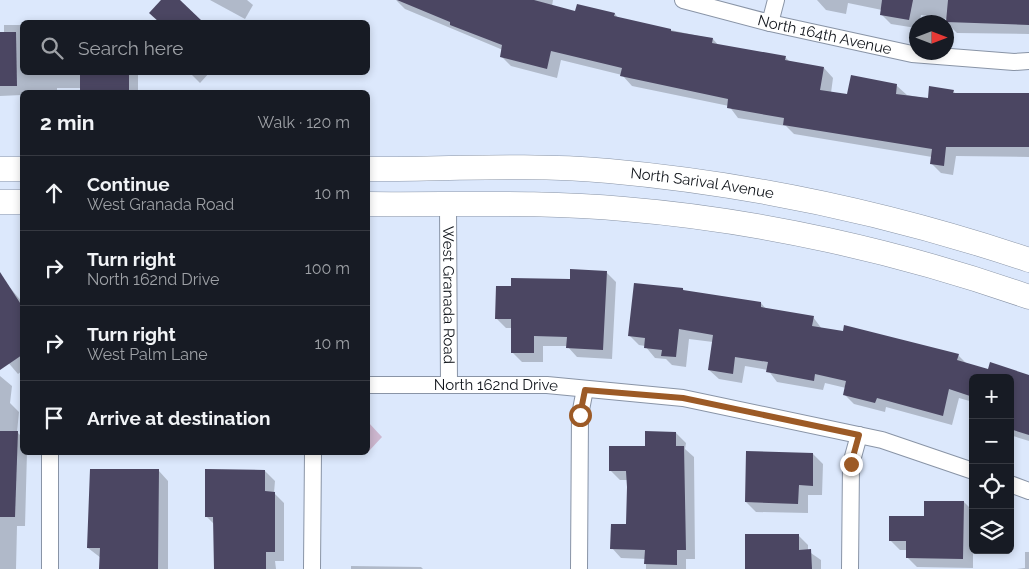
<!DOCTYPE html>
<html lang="en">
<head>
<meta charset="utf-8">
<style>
	:root { --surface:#171b24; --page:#242831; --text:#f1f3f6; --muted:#9ea1a6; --line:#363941 }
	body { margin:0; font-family:Raleway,sans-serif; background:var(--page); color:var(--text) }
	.controls { position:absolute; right:15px; bottom:15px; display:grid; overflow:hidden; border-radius:8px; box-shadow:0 2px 8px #0003 }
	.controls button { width:45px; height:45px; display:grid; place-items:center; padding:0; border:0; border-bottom:1px solid var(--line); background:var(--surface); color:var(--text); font:25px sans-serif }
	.compass { position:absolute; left:909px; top:15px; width:45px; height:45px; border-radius:50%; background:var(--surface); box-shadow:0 2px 8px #0003; rotate:90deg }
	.stop { position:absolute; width:15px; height:15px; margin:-11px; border:4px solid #9c5a26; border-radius:50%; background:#fff }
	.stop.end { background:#9c5a26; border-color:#fff; box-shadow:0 1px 5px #0008 }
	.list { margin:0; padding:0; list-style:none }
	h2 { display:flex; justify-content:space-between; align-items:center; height:65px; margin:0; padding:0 20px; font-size:21px }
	h2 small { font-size:16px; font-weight:400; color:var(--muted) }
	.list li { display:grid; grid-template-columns:32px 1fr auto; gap:15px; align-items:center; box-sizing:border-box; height:75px; padding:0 20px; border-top:1px solid var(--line) }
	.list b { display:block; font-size:19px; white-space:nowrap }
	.list p { margin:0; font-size:16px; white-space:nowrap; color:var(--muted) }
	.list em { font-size:16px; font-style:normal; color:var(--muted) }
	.icon { flex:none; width:28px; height:28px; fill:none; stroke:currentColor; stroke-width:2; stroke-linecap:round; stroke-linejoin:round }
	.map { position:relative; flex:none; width:1029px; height:569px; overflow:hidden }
	.search { position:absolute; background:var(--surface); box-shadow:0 2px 8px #0003; left:20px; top:20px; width:350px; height:55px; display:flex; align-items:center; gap:12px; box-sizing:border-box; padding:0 18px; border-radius:8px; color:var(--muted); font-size:19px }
	.panel { position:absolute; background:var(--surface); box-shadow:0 2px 8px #0003; left:20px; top:90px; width:350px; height:365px; border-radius:8px }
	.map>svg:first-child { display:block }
	.green { fill:#cdb7cf }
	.shadow { fill:#0003 }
	.building { fill:#4b4662 }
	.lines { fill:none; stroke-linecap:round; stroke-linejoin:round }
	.street-casing { stroke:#8994a6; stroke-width:18 }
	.secondary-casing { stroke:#8994a6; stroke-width:25 }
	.street { stroke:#fff; stroke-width:16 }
	.secondary { stroke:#fff; stroke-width:24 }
	.route { stroke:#9c5a26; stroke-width:6 }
	.labels { text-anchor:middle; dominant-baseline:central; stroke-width:5; stroke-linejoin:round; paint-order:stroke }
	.street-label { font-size:15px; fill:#11151b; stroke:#fff }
</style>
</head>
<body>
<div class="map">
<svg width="1029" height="569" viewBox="0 0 1029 569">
	<rect width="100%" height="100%" fill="#dce8fc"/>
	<polygon class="green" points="368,422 382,437 368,452"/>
	<g class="shadow">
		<polygon points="163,0 178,0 201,22 161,22 151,13"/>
		<polygon points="210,0 247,0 253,5 245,19"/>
		<polygon points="396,0 553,0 552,6 576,12 615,14 619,19 713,39 719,46 785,57 790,62 824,68 833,78 831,93 848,96 897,86 907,95 929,99 953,91 956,94 1029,93 1029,157 956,156 953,175 941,173 931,163 932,157 794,134 786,126 738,118 729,106 632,86 622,75 561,60 557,78 511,66 501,56 503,50 405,9"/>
		<polygon points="817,0 1029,0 1029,34 957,33 947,23 947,19 921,15 920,22 916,22 916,28 891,24 881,14 882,10 848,3 846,14 826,10"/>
		<polygon points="4,25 22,25 22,72 138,72 138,92 81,92 81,88 57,88 57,92 22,92 22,95 0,96 0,34 4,33"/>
		<polygon points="189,72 210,72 200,83"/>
		<polygon points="606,272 616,282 612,359 577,357 567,346 543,346 543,362 522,362 512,352 513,328 506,328 496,318 512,287 571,280"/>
		<polygon points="7,284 22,302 22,371 18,374 0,353 0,288"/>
		<polygon points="683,289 685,292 761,303 766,309 813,317 822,329 958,355 967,364 991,371 1029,376 1029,441 1010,435 1010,378 973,378 973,402 959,398 952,425 886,407 885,412 854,404 844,394 846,388 825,383 823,390 777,382 768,370 745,366 742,383 719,379 709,370 713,342 689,339 686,367 672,365 666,359 655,358 645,346 639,345 629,335"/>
		<polygon points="0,376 12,386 10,403 19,412 17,432 22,437 22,452 27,452 25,526 17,526 16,569 0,569"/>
		<polygon points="973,420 973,437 969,433"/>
		<polygon points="676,433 686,443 685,449 694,457 695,559 686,559 686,569 646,569 646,559 621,558 612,548 628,525 628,480 620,480 610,470 646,448"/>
		<polygon points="813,454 823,464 822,495 808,495 808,513 756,512 746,502"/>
		<polygon points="159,471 168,481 168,569 101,569 101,558 88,548"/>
		<polygon points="265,471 275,481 274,493 284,503 284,561 275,561 276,569 215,569 215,525 206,516"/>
		<polygon points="964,502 973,511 973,568 917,567 907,557 907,550 900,550 890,540 925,518"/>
		<polygon points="798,535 808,545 808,551 821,560 821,569 746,569"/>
		<polygon points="1025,552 1029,552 1029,569 1017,569 1025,568"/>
		<polygon points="351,566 421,567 423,569 351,569"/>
	</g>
	<g class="building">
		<polygon points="161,0 180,0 203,22 159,22 149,13"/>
		<polygon points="397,0 534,0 575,11 577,4 615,13 614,16 671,29 671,31 713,38 712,43 786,56 785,60 824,67 820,90 847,94 851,75 897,84 896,94 928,98 929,86 954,90 953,93 1029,93 1029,147 946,147 944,166 930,164 932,149 783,125 784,118 727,108 728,99 620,76 622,68 551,51 547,69 500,57 502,45 450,25 450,22"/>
		<polygon points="882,0 913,0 909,20 880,15"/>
		<polygon points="948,0 1029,0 1029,25 946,22"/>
		<polygon points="0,32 16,32 17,86 0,86"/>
		<rect x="80" y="72" width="49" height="20"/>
		<polygon points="570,269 607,271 603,350 566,348 567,337 534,336 534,353 511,353 511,319 495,319 496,286 511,286 511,278 570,279"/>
		<polygon points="0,272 22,306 22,355 0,370"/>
		<polygon points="634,283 683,288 683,290 761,302 761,307 814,316 812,326 843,331 844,325 959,354 957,360 988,369 990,362 1029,375 1029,435 1010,429 1010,378 973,378 973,397 949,389 943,416 877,398 875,403 843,395 846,381 815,374 814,381 766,372 768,362 735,357 733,374 708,370 713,335 679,329 676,357 661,356 662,350 644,348 645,338 628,336"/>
		<polygon points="0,431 18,431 15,517 0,517"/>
		<polygon points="645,431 676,432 676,446 684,446 686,550 677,550 677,565 644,564 645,550 610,549 611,524 626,524 627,487 626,471 609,471 609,446 645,446"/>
		<polygon points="746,451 813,453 813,486 799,485 798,504 745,502"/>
		<polygon points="90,469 159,469 158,569 99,569 100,548 87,548"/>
		<polygon points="205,469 265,470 265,491 275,492 275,552 266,552 266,569 214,569 213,517 205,517"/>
		<polygon points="924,501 964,501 963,559 906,558 906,541 889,541 889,516 924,516"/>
		<polygon points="745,534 799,534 799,550 811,549 812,569 745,569"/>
	</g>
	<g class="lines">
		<defs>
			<g id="street">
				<path id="s1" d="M683 0 770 23 912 54 1014 62 1029 61"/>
				<polyline points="770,23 776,0"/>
				<path id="s2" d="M448 205 449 385"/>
				<path id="s3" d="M368 385H547L683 398 882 440 973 471"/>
				<polyline points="50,452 50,569"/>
				<polyline points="1010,484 1029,491"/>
				<polyline points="312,569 313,452"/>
				<polyline points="579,569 580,415 585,389"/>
				<polyline points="850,569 851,464 859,435"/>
			</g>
			<g id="secondary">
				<polyline points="0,169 22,169"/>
				<path id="s4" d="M368 169C448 169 529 164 609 171 753 184 892 214 1029 260"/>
				<polyline points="0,202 22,202"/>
				<path d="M368 204C453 205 539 201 624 209 759 220 901 252 1029 297"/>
			</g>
		</defs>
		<use href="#street" class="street-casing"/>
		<use href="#secondary" class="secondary-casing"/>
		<use href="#street" class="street"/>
		<use href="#secondary" class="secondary"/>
	</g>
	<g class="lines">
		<polyline class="route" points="580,415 585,390 683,398 859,435 851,464"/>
	</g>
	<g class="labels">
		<g class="street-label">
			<text stroke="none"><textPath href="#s1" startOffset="146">North 164th Avenue</textPath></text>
			<text stroke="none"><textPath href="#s4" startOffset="335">North Sarival Avenue</textPath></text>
			<text stroke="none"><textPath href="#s2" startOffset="90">West Granada Road</textPath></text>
			<text stroke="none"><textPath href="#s3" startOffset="128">North 162nd Drive</textPath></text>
		</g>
	</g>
</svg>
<div class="controls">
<button>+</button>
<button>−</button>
<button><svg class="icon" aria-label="locate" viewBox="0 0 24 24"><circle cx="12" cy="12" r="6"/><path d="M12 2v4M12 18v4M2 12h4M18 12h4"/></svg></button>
<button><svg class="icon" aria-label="layers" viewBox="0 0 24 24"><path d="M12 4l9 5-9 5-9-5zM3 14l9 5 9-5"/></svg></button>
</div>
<svg class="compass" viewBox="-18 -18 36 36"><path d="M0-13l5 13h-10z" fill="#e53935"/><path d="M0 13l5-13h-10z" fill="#9ea1a6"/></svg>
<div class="stop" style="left:580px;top:415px"></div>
<div class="stop end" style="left:851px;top:464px"></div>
<div class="search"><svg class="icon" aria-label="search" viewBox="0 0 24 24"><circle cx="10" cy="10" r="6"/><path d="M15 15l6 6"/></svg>Search here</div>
<section class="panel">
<h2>2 min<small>Walk · 120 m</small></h2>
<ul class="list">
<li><svg class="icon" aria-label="ahead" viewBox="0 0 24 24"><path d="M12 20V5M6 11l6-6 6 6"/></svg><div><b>Continue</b><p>West Granada Road</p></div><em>10 m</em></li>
<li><svg class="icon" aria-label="right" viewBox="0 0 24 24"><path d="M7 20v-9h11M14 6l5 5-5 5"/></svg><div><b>Turn right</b><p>North 162nd Drive</p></div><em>100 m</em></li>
<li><svg class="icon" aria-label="right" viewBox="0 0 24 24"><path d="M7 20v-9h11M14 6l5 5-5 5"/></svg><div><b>Turn right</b><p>West Palm Lane</p></div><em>10 m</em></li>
<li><svg class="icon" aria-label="arrive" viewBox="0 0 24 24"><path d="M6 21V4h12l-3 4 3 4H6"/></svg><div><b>Arrive at destination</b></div></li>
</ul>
</section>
</div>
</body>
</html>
